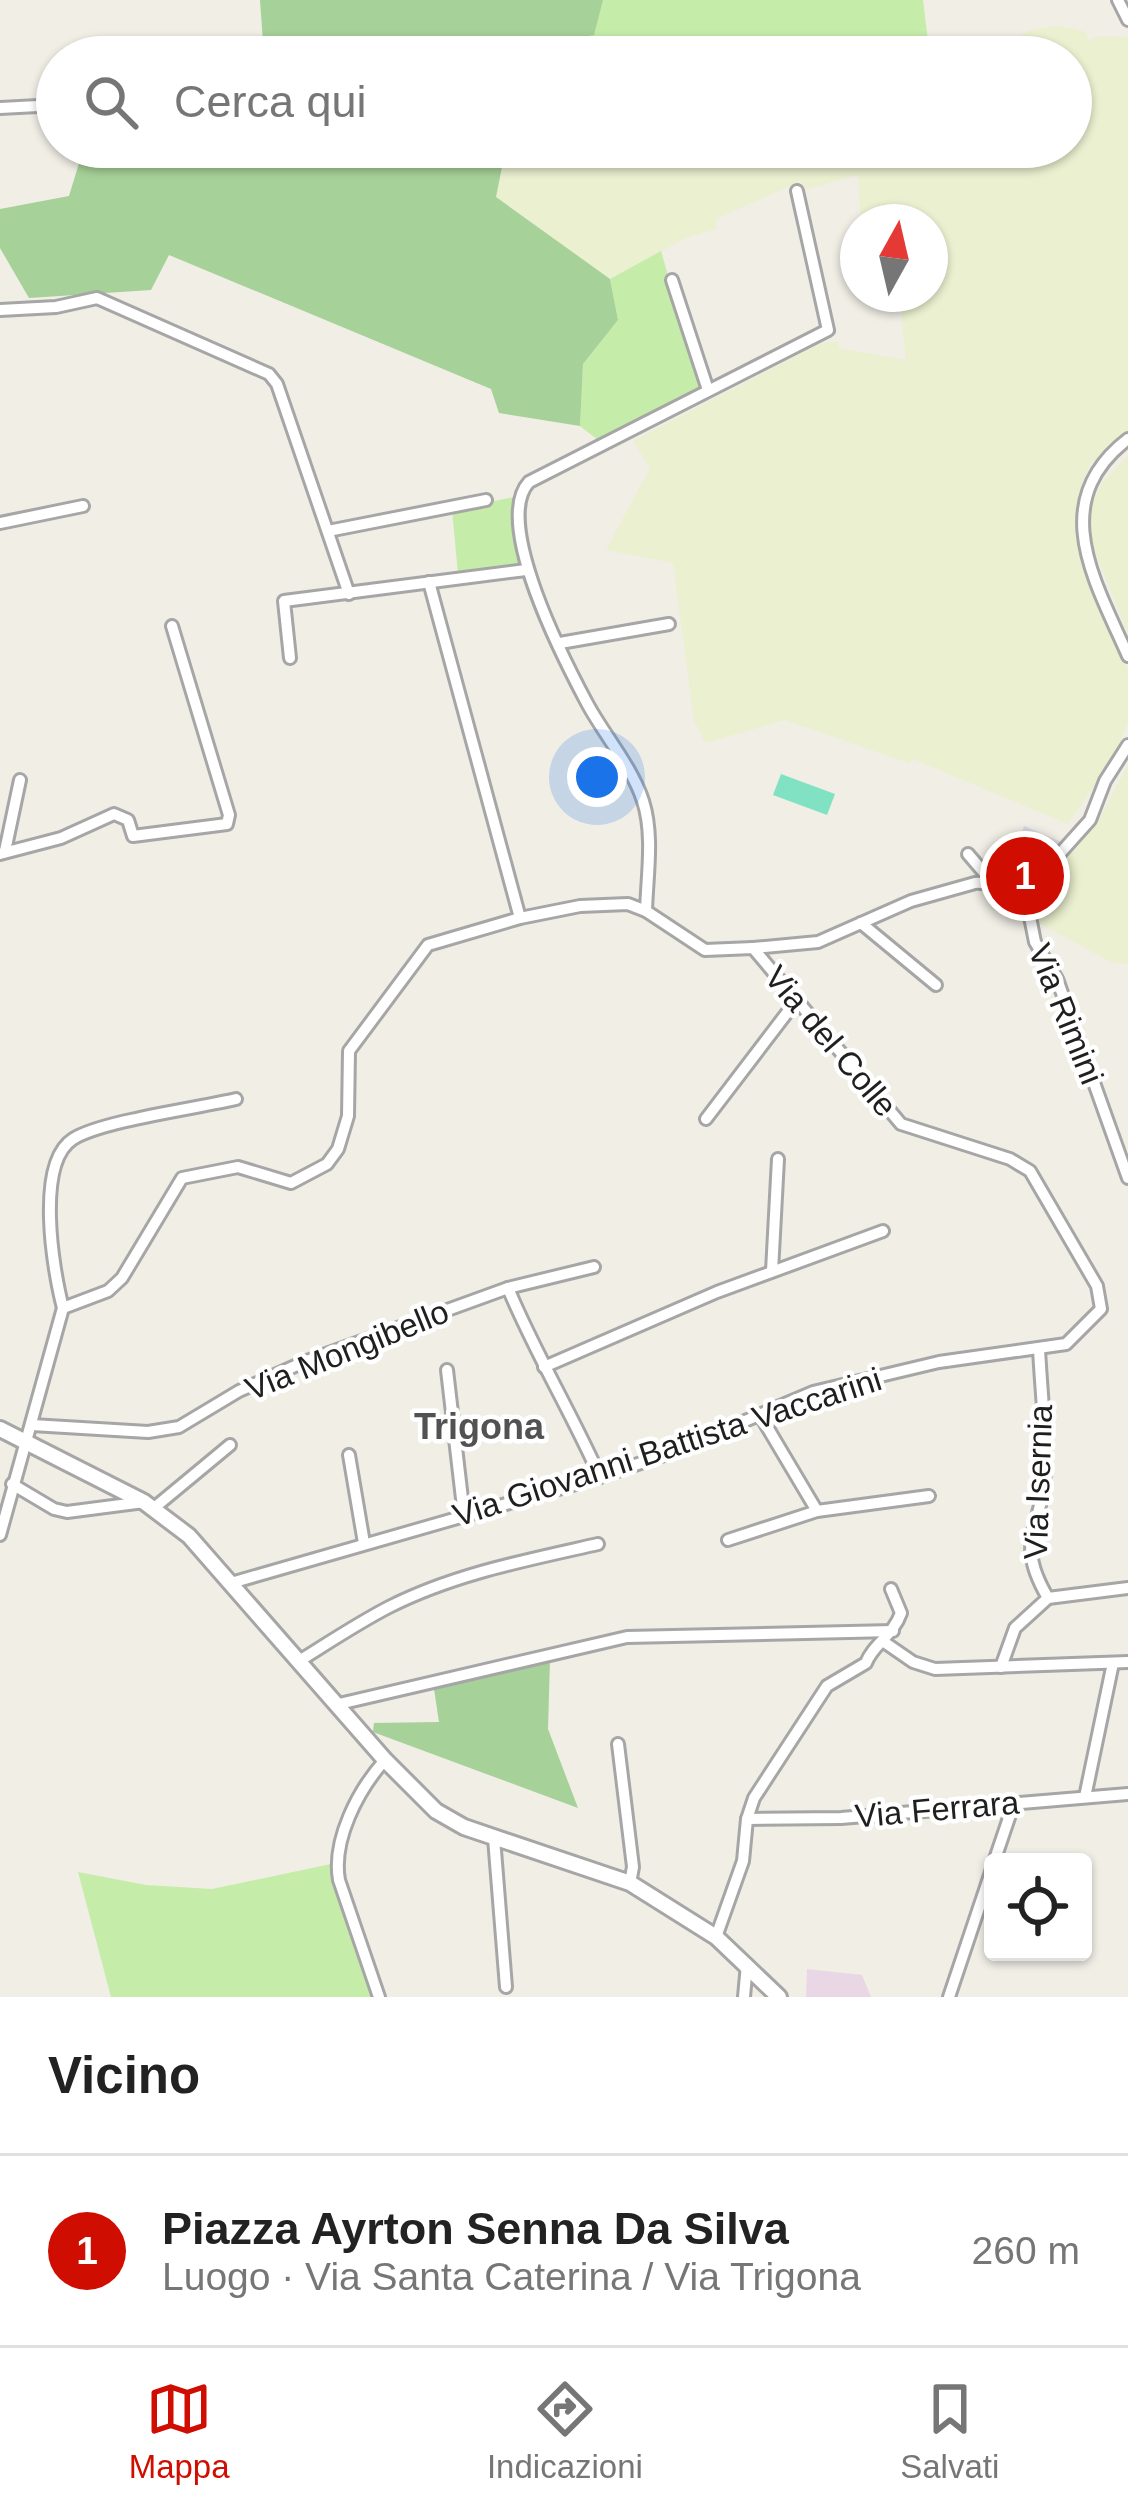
<!DOCTYPE html>
<html lang="it">
<head>
<meta charset="utf-8">
<style>
	:root { --surface:#fff; --page:#f6f6f6; --text:#222; --muted:#767676; --line:#e0e0e0; --accent:#cf0d00 }
	body { margin:0; font-family:Arial,sans-serif; background:var(--page); color:var(--text) }
	.controls { position:absolute; right:36px; bottom:36px; display:grid; overflow:hidden; border-radius:12px; box-shadow:0 3px 9px #0004 }
	.controls button { width:108px; height:108px; display:grid; place-items:center; padding:0; border:0; border-bottom:3px solid var(--line); background:var(--surface); color:var(--text); font:60px sans-serif }
	.compass { position:absolute; left:840px; top:204px; width:108px; height:108px; border-radius:50%; background:var(--surface); box-shadow:0 3px 9px #0004; rotate:8deg }
	.you { position:absolute; left:597px; top:777px; width:42px; height:42px; margin:-30px; border:9px solid #fff; border-radius:50%; background:#1a73e8; box-shadow:0 0 0 18px #1a73e833 }
	.badge { display:grid; place-items:center; width:78px; height:78px; border-radius:50%; background:var(--accent); color:#fff; font-size:39px; font-weight:700 }
	.pin { position:absolute; translate:-50% -50%; border:6px solid #fff; box-shadow:0 3px 12px #0006 }
	.list { margin:0; padding:0; list-style:none }
	h2 { display:flex; justify-content:space-between; align-items:center; height:156px; margin:0; padding:0 48px; font-size:51px }
	h2 small { font-size:39px; font-weight:400; color:var(--muted) }
	.list li { display:grid; grid-template-columns:78px 1fr auto; gap:36px; align-items:center; box-sizing:border-box; height:192px; padding:0 48px; border-top:3px solid var(--line) }
	.list b { display:block; font-size:45px; white-space:nowrap }
	.list p { margin:0; font-size:39px; white-space:nowrap; color:var(--muted) }
	.list em { font-size:39px; font-style:normal; color:var(--muted) }
	.icon { flex:none; width:66px; height:66px; fill:none; stroke:currentColor; stroke-width:2; stroke-linecap:round; stroke-linejoin:round }
	.map { position:relative; flex:none; width:1128px; height:1997px; overflow:hidden }
	.search { position:absolute; background:var(--surface); box-shadow:0 3px 9px #0004; left:36px; right:36px; top:36px; height:132px; display:flex; align-items:center; gap:30px; box-sizing:border-box; padding:0 42px; border-radius:66px; color:var(--muted); font-size:45px }
	.sheet { height:348px; background:var(--surface) }
	nav { display:flex; justify-content:space-around; align-items:center; box-sizing:border-box; height:168px; border-top:3px solid var(--line); background:var(--surface); font-size:33px; color:var(--muted) }
	nav a { display:grid; justify-items:center; gap:6px }
	nav .on { color:var(--accent) }
	.map>svg:first-child { display:block }
	.industrial { fill:#ead7e5 }
	.farmland { fill:#ebf0d0 }
	.grass { fill:#c6ecaa }
	.forest { fill:#a6d198 }
	.pitch { fill:#80e2c3 }
	.plaza { fill:#dad9e6 }
	.lines { fill:none; stroke-linecap:round; stroke-linejoin:round }
	.minor-casing { stroke:#a6a6a6; stroke-width:16 }
	.tertiary-casing { stroke:#a6a6a6; stroke-width:20 }
	.minor { stroke:#fff; stroke-width:10 }
	.tertiary { stroke:#fff; stroke-width:14 }
	.labels { text-anchor:middle; dominant-baseline:central; stroke-width:9; stroke-linejoin:round; paint-order:stroke }
	.street-label { font-size:33px; fill:#1f1f1f; stroke:#fff }
	.neighbourhood-label { font-size:36px; font-weight:bold; fill:#525252; stroke:#fff }
</style>
</head>
<body>
<div class="map">
<svg width="1128" height="1997" viewBox="0 0 1128 1997">
	<rect width="100%" height="100%" fill="#f0eee5"/>
	<polygon class="industrial" points="807,1969 862,1975 871,1997 806,1997"/>
	<g class="farmland">
		<polygon points="1061,26 1086,32 1088,40 1101,36 1128,37 1128,432 1098,462 1092,460 1083,481 1074,524 1101,611 1128,670 1128,721 1116,754 1068,824 913,759 909,763 785,720 705,743 694,720 673,563 606,550 650,468 633,441 819,344 838,341 839,348 906,360 899,294 930,294 930,222 861,222 858,175 805,190 801,181 716,219 716,229 686,238 610,279 495,197 506,147 1071,147 1071,57 905,57 962,39 985,52 1033,29"/>
		<polygon points="1128,456 1128,634 1086,529 1092,503 1103,481"/>
		<polygon points="1128,765 1128,964 1111,962 1037,922 1049,869 1074,840 1095,827"/>
	</g>
	<g class="grass">
		<polygon points="603,0 923,0 929,49 905,57 519,57 520,48 593,35"/>
		<polygon points="661,251 700,388 598,440 580,426 583,364 618,320 610,279"/>
		<polygon points="514,497 512,525 519,566 458,574 452,510"/>
		<polygon points="331,1864 375,1997 111,1997 78,1872 146,1885 212,1889"/>
	</g>
	<g class="forest">
		<polygon points="260,0 603,0 594,35 521,48 519,57 264,57"/>
		<polygon points="84,147 506,147 496,197 610,279 618,320 583,364 580,426 499,413 491,389 169,255 151,290 29,298 0,248 0,209 69,196"/>
		<polygon points="550,1659 548,1729 578,1808 373,1732 374,1723 439,1722 434,1689"/>
	</g>
	<polygon class="pitch" points="781,774 835,794 827,815 773,795"/>
	<polygon class="plaza" points="1024,826 1066,844 1046,869 1030,917 1001,891"/>
	<g class="lines">
		<defs>
			<g id="minor">
				<polyline points="1118,0 1128,20"/>
				<polyline points="0,108 57,105"/>
				<polyline points="672,280 708,390"/>
				<polyline points="0,310 56,307 97,298 269,374 277,384 349,594"/>
				<path d="M1128 439C1046 502 1095 581 1128 656"/>
				<polyline points="0,523 83,506"/>
				<polyline points="328,531 486,500"/>
				<polyline points="429,582 520,918"/>
				<polyline points="560,643 669,624"/>
				<polyline points="290,658 284,601 526,570"/>
				<polyline points="1128,745 1105,781 1090,820 1046,869 1030,917 1035,942 1057,979 1128,1178"/>
				<polyline points="5,851 20,780"/>
				<polyline points="0,854 61,838 114,814 128,820 133,836 227,824 229,815 172,626"/>
				<polyline points="968,854 986,875 986,882"/>
				<polyline points="861,923 936,985"/>
				<path d="M753 948 818 942 911 901 975 883C996 881 1018 901 1030 917"/>
				<polyline points="706,1119 796,1001"/>
				<polyline points="772,1271 778,1159"/>
				<path d="M508 1288C535 1353 571 1412 600 1477"/>
				<path d="M63 1308C53 1270 35 1163 73 1139 101 1121 198 1108 236 1099"/>
				<polyline points="544,1367 717,1292 883,1231"/>
				<polyline points="447,1370 464,1516"/>
				<polyline points="760,1415 817,1511 929,1496"/>
				<polyline points="32,1425 148,1432 179,1427 239,1391 304,1362 508,1288 594,1267"/>
				<polyline points="349,1455 364,1543"/>
				<polyline points="12,1484 54,1509 67,1512 144,1502"/>
				<polyline points="154,1508 230,1445"/>
				<polyline points="0,1535 63,1308 108,1291 122,1278 182,1178 238,1167 291,1183 327,1164 338,1149 348,1116 349,1051 428,945 520,918 580,906 628,904 646,911"/>
				<polyline points="728,1540 817,1511"/>
				<path d="M231 1583 600 1477 670 1453 813 1392 939 1362 1066 1344 1101 1309 1097 1286 1030 1171 1010 1159 901 1124 753 948 705 950 646 911C647 876 654 835 643 801 632 767 605 736 588 705 565 662 492 522 529 482L828 330 797 191"/>
				<polyline points="1048,1598 1128,1588"/>
				<polyline points="884,1642 913,1662 935,1669 1128,1662"/>
				<path d="M299 1661C328 1643 358 1623 389 1607 454 1574 527 1560 598 1544"/>
				<path d="M1001 1667 1015 1628 1048 1598C1013 1539 1043 1528 1045 1472 1046 1431 1041 1389 1039 1349"/>
				<polyline points="339,1704 627,1637 893,1631"/>
				<polyline points="618,1744 633,1867 630,1883"/>
				<polyline points="1085,1797 1113,1663"/>
				<polyline points="747,1819 841,1818 1128,1794"/>
				<polyline points="494,1838 506,1987"/>
				<polyline points="994,1862 1014,1803"/>
				<path d="M716 1937 743 1861 747 1819 754 1798 827 1686 866 1663C873 1644 893 1636 901 1613L891 1589"/>
				<path d="M379 1997 339 1880C332 1840 358 1790 385 1760"/>
				<polyline points="744,1997 747,1964"/>
				<polyline points="949,1997 993,1866"/>
			</g>
			<polyline id="tertiary" points="0,1429 144,1502 189,1536 385,1760 436,1811 464,1827 630,1883 716,1937 779,1997"/>
		</defs>
		<use href="#minor" class="minor-casing"/>
		<use href="#tertiary" class="tertiary-casing"/>
		<use href="#minor" class="minor"/>
		<use href="#tertiary" class="tertiary"/>
	</g>
	<g class="labels">
		<g class="street-label">
			<text transform="translate(1066 1014) rotate(68)">Via Rimini</text>
			<text transform="translate(831 1041) rotate(50)">Via del Colle</text>
			<text transform="translate(347 1350) rotate(-22)">Via Mongibello</text>
			<text transform="translate(667 1447) rotate(-18)">Via Giovanni Battista Vaccarini</text>
			<text transform="translate(1038 1482) rotate(-88)">Via Isernia</text>
			<text transform="translate(937 1809) rotate(-5)">Via Ferrara</text>
		</g>
		<g class="neighbourhood-label">
			<text x="479" y="1426">Trigona</text>
		</g>
	</g>
</svg>
<div class="controls">
<button><svg class="icon" aria-label="locate" viewBox="0 0 24 24"><circle cx="12" cy="12" r="6"/><path d="M12 2v4M12 18v4M2 12h4M18 12h4"/></svg></button>
</div>
<svg class="compass" viewBox="-18 -18 36 36"><path d="M0-13l5 13h-10z" fill="#e53935"/><path d="M0 13l5-13h-10z" fill="#767676"/></svg>
<div class="you"></div>
<div class="pin badge" style="left:1025px;top:876px">1</div>
<div class="search"><svg class="icon" aria-label="search" viewBox="0 0 24 24"><circle cx="10" cy="10" r="6"/><path d="M15 15l6 6"/></svg>Cerca qui</div>
</div>
<section class="sheet">
<h2>Vicino<small></small></h2>
<ul class="list">
<li><span class="badge">1</span><div><b>Piazza Ayrton Senna Da Silva</b><p>Luogo · Via Santa Caterina / Via Trigona</p></div><em>260 m</em></li>
</ul>
</section>
<nav>
<a class="on"><svg class="icon" aria-label="map" viewBox="0 0 24 24"><path d="M3 6l6-2 6 2 6-2v14l-6 2-6-2-6 2zM9 4v14M15 6v14"/></svg>Mappa</a>
<a><svg class="icon" aria-label="directions" viewBox="0 0 24 24"><path d="M12 3l9 9-9 9-9-9zM9 14v-3h6M13 9l2 2-2 2"/></svg>Indicazioni</a>
<a><svg class="icon" aria-label="saved" viewBox="0 0 24 24"><path d="M7 4h10v16l-5-4-5 4z"/></svg>Salvati</a>
</nav>
</body>
</html>
